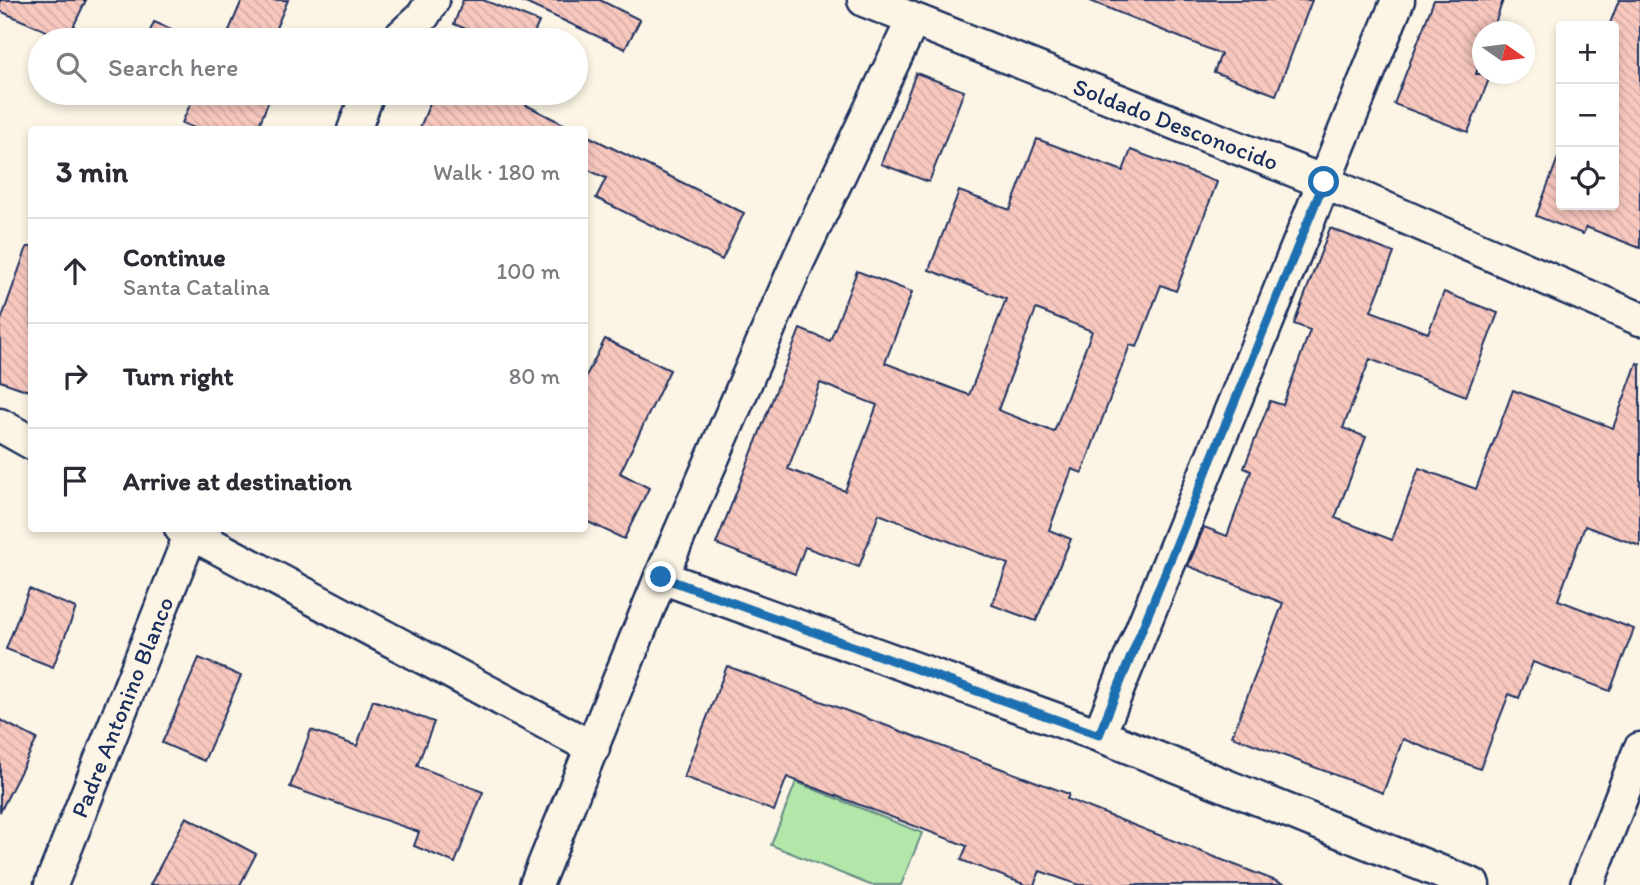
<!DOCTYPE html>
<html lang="en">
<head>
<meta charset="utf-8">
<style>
	:root { --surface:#fff; --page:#f7f7f7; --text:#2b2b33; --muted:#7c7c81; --line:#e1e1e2 }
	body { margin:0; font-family:Itim,sans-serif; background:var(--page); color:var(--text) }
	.controls { position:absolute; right:21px; top:21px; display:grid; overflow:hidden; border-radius:7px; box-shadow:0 4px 10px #0003 }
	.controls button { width:63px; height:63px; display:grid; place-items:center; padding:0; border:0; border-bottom:2px solid var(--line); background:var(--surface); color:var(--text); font:35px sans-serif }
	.compass { position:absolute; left:1472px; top:21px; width:63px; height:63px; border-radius:50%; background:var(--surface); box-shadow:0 4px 10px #0003; rotate:104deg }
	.stop { position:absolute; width:21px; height:21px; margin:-16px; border:5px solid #1f6fb2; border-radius:50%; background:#fff }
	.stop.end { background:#1f6fb2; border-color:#fff; box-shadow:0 2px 7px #0008 }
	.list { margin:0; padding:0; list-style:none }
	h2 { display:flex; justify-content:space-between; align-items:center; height:91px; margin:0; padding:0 28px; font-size:30px }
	h2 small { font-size:23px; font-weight:400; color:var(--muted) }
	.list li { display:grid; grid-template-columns:46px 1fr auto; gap:21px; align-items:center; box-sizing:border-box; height:105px; padding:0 28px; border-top:2px solid var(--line) }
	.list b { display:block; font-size:26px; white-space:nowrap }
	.list p { margin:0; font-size:23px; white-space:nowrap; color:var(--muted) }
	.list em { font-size:23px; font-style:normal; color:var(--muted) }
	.icon { flex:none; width:38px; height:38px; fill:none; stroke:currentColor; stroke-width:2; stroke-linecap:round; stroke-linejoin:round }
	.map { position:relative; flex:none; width:1640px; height:885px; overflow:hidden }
	.search { position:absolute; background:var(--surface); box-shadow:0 4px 10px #0003; left:28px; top:28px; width:560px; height:77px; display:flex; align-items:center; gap:18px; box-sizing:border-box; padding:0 24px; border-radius:38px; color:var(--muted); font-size:26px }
	.panel { position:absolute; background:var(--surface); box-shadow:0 4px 10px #0003; left:28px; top:126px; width:560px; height:406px; border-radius:7px }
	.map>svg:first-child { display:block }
	.pitch { fill:#b2e7a9; stroke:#668b84; stroke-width:2 }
	.building { fill:url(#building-back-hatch); stroke:#1b2f5e; stroke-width:2; fill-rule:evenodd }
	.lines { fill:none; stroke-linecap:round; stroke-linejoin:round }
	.street-casing { stroke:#1b2f5e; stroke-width:37 }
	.street { stroke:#fcf5e5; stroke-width:32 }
	.route { stroke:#1f6fb2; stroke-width:9 }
	.labels { text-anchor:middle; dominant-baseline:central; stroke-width:5; stroke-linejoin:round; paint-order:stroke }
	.street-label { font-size:24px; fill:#1b2f5e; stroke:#fcf5e5 }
</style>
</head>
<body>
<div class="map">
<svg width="1640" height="885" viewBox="0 0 1640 885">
	<defs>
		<pattern id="building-back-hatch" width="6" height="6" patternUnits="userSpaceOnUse" patternTransform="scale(1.75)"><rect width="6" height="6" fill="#f8c8be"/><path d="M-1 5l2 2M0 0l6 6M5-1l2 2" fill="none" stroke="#d4aca6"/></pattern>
	</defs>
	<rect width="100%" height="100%" fill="#fcf5e5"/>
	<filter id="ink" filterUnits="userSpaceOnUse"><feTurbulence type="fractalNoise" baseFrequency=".0143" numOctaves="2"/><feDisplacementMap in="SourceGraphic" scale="14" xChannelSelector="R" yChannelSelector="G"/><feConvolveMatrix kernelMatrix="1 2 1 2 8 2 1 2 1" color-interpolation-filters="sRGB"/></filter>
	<g filter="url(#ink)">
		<polygon class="pitch" points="796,782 922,833 901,885 870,885 771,845"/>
		<g class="building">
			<polygon points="0,0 86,0 67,40 0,11"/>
			<polygon points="242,0 288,0 276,28 304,40 225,40"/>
			<polygon points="463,0 483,0 539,22 531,40 493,40 454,24"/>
			<polygon points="519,0 600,0 640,20 625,49"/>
			<polygon points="1088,0 1312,0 1276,95 1214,72 1221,54"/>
			<polygon points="1434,0 1503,0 1492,32 1482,32 1482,56 1476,74 1491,74 1468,132 1394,104"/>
			<polygon points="1619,0 1640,0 1640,248 1586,227 1583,234 1536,216 1561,150 1561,205 1614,205 1614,26 1609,26"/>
			<polygon points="154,22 198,40 146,40"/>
			<polygon points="916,73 964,91 929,182 881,164"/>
			<polygon points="176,93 272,93 257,130 199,130 182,123 192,100"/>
			<polygon points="434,93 532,93 526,105 575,130 419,130"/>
			<polygon points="584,134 744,213 722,260 596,198 606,178 584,168"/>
			<path d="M1037 139 1123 171 1131 150 1217 182 1176 291 1161 285 1137 347 1130 345 1082 473 1072 469 1049 530 1071 539 1036 621 992 605 1008 564 879 514 859 567 805 547 795 574 716 544 800 329 830 341 857 271 912 292 885 363 969 395 1006 299 929 270 959 191 1010 210ZM1036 309 1092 331 1054 432 998 410ZM820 383 877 405 845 491 788 469Z"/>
			<polygon points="1330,228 1394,253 1371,311 1428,333 1444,292 1498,313 1466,396 1370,359 1343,428 1366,437 1335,518 1392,540 1419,468 1476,489 1513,390 1613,428 1637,363 1640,364 1640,546 1585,526 1558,600 1634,629 1610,691 1533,662 1519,698 1509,694 1480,769 1403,739 1383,793 1232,736 1283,603 1188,566 1204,527 1227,536 1251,471 1244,468 1270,401 1283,405 1310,330 1294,324"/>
			<polygon points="27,247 32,247 32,392 0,381 0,323"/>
			<polygon points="605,339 670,370 620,473 649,488 624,539 584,520 584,380"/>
			<polygon points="29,589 76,608 53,667 6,649"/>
			<polygon points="199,658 241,676 204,761 162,743"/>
			<polygon points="727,666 1069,794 1067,799 1286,885 1079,885 1040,871 1034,885 1026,885 961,860 967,846 787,777 774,811 684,777"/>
			<polygon points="373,700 434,722 417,766 483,792 455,863 414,846 419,832 290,787 311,730 357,746"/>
			<polygon points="0,720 37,739 0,812"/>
			<polygon points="186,817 256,854 240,885 150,885"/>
		</g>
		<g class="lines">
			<defs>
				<g id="street">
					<polyline points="864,0 1324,182 1640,319"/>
					<polyline points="397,40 423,16 433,0"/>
					<polyline points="354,130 368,93"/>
					<polyline points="0,425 32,443"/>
					<polyline points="181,528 593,748"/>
					<polyline points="661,577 1099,735 1473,885"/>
					<polyline points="1099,735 1398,0"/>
					<polyline points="51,885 193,528"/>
					<polyline points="536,885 661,577 799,259 912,22"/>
					<polyline points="1587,885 1640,749"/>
				</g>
			</defs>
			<use href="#street" class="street-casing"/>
			<use href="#street" class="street"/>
		</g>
	</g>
	<g class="lines" filter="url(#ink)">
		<polyline class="route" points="661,577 1099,735 1324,182"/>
	</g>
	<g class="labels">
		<g class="street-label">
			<text transform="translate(1176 124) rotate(21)">Soldado Desconocido</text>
			<text transform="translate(122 707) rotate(-68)">Padre Antonino Blanco</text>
		</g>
	</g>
</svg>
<div class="controls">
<button>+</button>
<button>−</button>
<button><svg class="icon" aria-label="locate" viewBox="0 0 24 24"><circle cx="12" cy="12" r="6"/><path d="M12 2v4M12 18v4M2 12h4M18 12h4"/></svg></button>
</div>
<svg class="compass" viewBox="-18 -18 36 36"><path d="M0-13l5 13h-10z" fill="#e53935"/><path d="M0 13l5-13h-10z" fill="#7c7c81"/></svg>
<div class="stop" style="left:1324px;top:182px"></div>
<div class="stop end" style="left:661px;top:577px"></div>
<div class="search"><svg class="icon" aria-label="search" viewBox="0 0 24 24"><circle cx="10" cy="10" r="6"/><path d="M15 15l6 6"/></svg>Search here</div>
<section class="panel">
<h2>3 min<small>Walk · 180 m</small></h2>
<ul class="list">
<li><svg class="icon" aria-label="ahead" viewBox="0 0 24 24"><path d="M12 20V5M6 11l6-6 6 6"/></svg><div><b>Continue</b><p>Santa Catalina</p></div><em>100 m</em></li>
<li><svg class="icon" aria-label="right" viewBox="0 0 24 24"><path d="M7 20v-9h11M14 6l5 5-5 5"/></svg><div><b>Turn right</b></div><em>80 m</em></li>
<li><svg class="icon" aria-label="arrive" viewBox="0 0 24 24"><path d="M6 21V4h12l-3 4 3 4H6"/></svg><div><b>Arrive at destination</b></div></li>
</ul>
</section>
</div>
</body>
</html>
